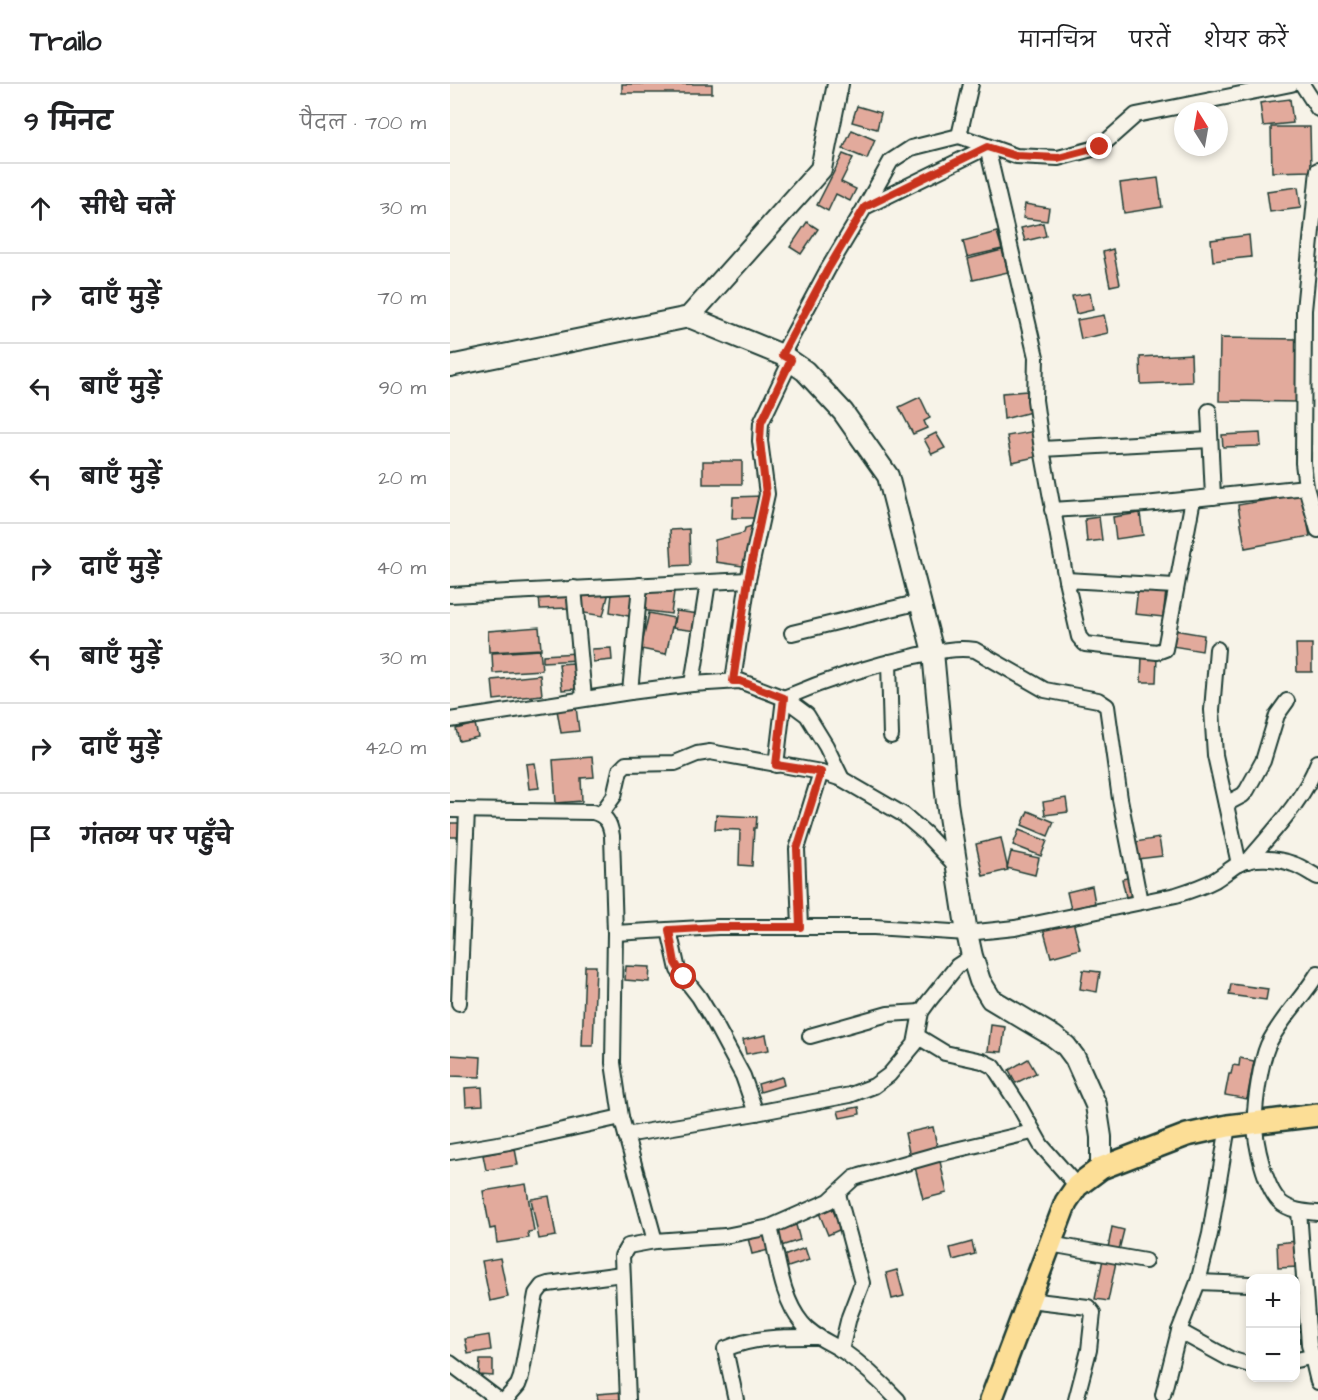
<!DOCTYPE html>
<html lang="hi">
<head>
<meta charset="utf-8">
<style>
	:root { --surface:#fff; --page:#f6f6f6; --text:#202124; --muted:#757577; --line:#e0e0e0 }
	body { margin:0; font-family:"Architects Daughter","Playpen Sans Deva",sans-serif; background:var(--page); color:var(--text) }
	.controls { position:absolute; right:18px; bottom:18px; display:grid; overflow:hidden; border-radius:12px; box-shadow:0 3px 9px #0003 }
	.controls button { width:54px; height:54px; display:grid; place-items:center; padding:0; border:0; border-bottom:2px solid var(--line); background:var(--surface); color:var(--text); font:30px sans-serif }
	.compass { position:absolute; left:724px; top:18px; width:54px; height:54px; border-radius:50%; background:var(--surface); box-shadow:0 3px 9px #0003; rotate:349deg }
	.stop { position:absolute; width:18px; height:18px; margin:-14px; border:4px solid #c8321e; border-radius:50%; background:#fff }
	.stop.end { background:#c8321e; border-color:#fff; box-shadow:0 2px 6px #0008 }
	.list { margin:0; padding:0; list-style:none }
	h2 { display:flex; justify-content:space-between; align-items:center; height:78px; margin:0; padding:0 24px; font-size:26px }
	h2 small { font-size:20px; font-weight:400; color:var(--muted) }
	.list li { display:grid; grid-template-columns:39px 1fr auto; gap:18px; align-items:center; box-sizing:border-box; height:90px; padding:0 24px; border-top:2px solid var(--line) }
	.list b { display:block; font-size:22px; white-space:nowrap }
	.list em { font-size:20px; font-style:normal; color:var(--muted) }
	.icon { flex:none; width:33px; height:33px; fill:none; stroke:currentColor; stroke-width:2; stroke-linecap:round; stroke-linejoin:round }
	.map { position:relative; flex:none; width:868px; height:1316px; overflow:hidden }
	header { display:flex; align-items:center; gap:36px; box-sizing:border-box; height:84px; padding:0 30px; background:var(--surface); border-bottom:2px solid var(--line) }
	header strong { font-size:28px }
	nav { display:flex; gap:33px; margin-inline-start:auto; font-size:21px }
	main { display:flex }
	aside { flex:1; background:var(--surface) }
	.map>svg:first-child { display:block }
	.building { fill:#e2aa9c; stroke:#1f3d34; stroke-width:1.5 }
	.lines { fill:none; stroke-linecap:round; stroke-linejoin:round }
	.street-casing { stroke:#1f3d34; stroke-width:18 }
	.secondary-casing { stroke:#1f3d34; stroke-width:24 }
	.primary-casing { stroke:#1f3d34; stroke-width:26 }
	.street { stroke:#f7f3e8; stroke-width:14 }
	.secondary { stroke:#f7f3e8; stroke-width:20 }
	.primary { stroke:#fcde96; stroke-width:21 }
	.route { stroke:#c8321e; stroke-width:8 }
</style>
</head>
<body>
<header>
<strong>Trailo</strong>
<nav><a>मानचित्र</a><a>परतें</a><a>शेयर करें</a></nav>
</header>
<main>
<aside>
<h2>9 मिनट<small>पैदल · 700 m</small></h2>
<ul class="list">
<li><svg class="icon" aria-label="ahead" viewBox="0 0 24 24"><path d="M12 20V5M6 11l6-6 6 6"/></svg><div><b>सीधे चलें</b></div><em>30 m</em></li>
<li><svg class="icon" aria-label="right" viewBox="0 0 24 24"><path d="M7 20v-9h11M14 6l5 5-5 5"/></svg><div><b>दाएँ मुड़ें</b></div><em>70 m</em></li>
<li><svg class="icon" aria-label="left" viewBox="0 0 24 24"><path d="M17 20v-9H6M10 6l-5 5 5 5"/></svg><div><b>बाएँ मुड़ें</b></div><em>90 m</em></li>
<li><svg class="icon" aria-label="left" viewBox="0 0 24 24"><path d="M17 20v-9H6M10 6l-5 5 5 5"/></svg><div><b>बाएँ मुड़ें</b></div><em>20 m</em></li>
<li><svg class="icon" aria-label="right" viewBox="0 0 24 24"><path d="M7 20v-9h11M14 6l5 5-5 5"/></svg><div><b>दाएँ मुड़ें</b></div><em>40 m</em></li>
<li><svg class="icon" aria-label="left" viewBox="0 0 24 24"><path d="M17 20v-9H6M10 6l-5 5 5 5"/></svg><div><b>बाएँ मुड़ें</b></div><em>30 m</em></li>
<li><svg class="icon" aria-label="right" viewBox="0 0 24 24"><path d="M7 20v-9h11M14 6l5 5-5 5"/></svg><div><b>दाएँ मुड़ें</b></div><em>420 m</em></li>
<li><svg class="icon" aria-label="arrive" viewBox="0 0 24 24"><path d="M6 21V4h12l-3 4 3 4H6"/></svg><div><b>गंतव्य पर पहुँचे</b></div></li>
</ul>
</aside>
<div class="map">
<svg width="868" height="1316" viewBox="0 0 868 1316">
	<rect width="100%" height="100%" fill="#f7f3e8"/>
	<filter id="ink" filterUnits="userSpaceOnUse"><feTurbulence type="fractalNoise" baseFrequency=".0167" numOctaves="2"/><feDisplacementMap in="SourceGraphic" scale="12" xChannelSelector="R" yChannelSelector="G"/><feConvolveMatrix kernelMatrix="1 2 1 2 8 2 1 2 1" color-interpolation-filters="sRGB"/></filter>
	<g filter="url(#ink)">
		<g class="building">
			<rect x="172" y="0" width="90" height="9"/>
			<polygon points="840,15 843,39 813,42 810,19"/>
			<polygon points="407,22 431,29 427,45 402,38"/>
			<polygon points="821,43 860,43 861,87 822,88"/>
			<polygon points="402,46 425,56 417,75 393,65"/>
			<polygon points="393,70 403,74 391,98 406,105 400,117 386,110 378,127 367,121"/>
			<polygon points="708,94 712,123 674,129 670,99"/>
			<polygon points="848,103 851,124 820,128 817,107"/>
			<polygon points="575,120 599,124 597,137 573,134"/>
			<polygon points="357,138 368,145 351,170 340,163"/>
			<polygon points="593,139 596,152 575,157 571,144"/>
			<polygon points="547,148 552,165 517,173 513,157"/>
			<polygon points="799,151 801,173 763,177 761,156"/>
			<polygon points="663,165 670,200 660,202 653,168"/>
			<polygon points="552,166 558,188 523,196 518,175"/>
			<polygon points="640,209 643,226 626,230 622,212"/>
			<polygon points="654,231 658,249 631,255 627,236"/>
			<polygon points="770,254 851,255 849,318 769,317"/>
			<polygon points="741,270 742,298 691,300 690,273"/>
			<polygon points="577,307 578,317 581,315 581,328 554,335 552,309"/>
			<polygon points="470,313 480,334 474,337 477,344 463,350 449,323"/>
			<polygon points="585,347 590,372 562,378 557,352"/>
			<polygon points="486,349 495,364 482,370 474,355"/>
			<polygon points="810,349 811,362 773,363 772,351"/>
			<rect x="253" y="377" width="39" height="23"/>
			<polygon points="852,410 860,452 795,464 788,421"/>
			<polygon points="312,412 311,434 282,434 283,413"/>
			<polygon points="690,429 693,451 666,455 663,433"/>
			<polygon points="649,433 652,456 637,458 635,435"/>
			<polygon points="305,441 299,483 266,478 265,456 294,449 295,444"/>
			<polygon points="239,445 240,481 222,482 220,446"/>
			<polygon points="194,504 224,508 221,530 191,526"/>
			<polygon points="688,504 716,507 713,533 685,530"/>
			<polygon points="159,508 153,532 128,528 131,511"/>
			<polygon points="186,508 183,533 160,528 162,510"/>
			<polygon points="117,509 118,524 90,525 89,511"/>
			<polygon points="226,527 249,530 246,547 223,544"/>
			<polygon points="199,529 224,534 216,570 191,565"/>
			<polygon points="89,543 91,565 39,568 38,547"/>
			<polygon points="724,546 754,551 752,567 722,562"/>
			<polygon points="846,560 862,560 862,588 847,588"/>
			<polygon points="161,564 162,576 143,578 142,565"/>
			<polygon points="90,566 92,586 43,589 42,569"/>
			<polygon points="127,569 128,576 93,578 93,571"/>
			<polygon points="692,572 707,573 706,598 691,598"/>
			<polygon points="123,579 125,605 112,606 109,580"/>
			<polygon points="90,591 92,611 44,616 42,596"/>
			<polygon points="126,623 129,647 111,649 107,626"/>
			<polygon points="25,640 28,653 9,657 6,645"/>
			<polygon points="142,673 144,693 131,694 132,717 106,719 103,676"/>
			<polygon points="85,679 89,704 79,705 76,680"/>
			<polygon points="616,714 618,728 595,731 593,718"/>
			<polygon points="578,727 604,738 598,752 572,741"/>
			<polygon points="266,731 307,733 306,744 304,744 302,782 289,781 290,746 265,745"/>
			<rect x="0" y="739" width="13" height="14"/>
			<polygon points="569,746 597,757 591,772 563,761"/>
			<polygon points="551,754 558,786 533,792 526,760"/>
			<polygon points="709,754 712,772 688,775 685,758"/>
			<polygon points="561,768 589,774 585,791 557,784"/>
			<polygon points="682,793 686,811 676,813 672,795"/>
			<polygon points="642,802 645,819 621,825 617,808"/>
			<polygon points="623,837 630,865 601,873 593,844"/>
			<polygon points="135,882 146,882 143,962 132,962"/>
			<polygon points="176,882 200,883 199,898 175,896"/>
			<polygon points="633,886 650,888 647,908 630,905"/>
			<polygon points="781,900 818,905 816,916 779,911"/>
			<polygon points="541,941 555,943 552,968 538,967"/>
			<polygon points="316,951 319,966 296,970 293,956"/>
			<polygon points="0,971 31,973 30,993 0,992"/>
			<polygon points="790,974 804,977 797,1015 775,1011 779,990 781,990 783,981 789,982"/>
			<polygon points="578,975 586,989 566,999 559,986"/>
			<polygon points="332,993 334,1001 310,1008 308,1000"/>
			<polygon points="32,1003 33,1021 16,1022 15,1004"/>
			<polygon points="409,1023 410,1030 390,1034 388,1027"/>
			<polygon points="483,1043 488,1067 460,1073 455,1049"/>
			<polygon points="65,1065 68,1081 36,1086 33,1071"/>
			<polygon points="489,1073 497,1109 473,1115 464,1079"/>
			<polygon points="76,1100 84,1147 78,1148 79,1154 47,1159 45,1144 40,1145 33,1107"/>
			<polygon points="99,1112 106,1152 89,1155 81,1115"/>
			<polygon points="382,1124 391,1145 378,1151 369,1129"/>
			<polygon points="346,1141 350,1156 331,1162 326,1147"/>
			<polygon points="662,1143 674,1146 669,1166 658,1164"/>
			<polygon points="315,1150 319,1166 302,1170 298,1154"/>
			<polygon points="847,1157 848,1183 828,1184 827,1159"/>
			<polygon points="522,1158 525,1170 503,1176 500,1164"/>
			<polygon points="355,1164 359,1176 335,1184 331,1173"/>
			<polygon points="654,1170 667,1173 658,1217 645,1215"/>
			<polygon points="50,1174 58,1213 40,1217 32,1177"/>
			<polygon points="447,1186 454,1212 442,1215 436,1189"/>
			<polygon points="39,1251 41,1266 18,1270 15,1255"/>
			<polygon points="30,1276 43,1276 43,1292 29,1291"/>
			<polygon points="172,1308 173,1316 148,1316 147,1310"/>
		</g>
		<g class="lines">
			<defs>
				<g id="street">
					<polyline points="521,0 509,52 566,72 608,74 650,63 686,31 841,0"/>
					<polyline points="852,0 868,25"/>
					<polyline points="537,63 586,273 585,316 592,365 616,496 629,553 635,560 707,568 715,565 743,415"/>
					<polyline points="868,86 854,226 853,379 856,403 868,446"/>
					<polyline points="415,123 441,77 461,64 509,52"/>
					<polyline points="332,271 378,185 415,123 537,63"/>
					<polyline points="759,327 763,413"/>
					<polyline points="592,365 760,356"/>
					<polyline points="602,426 695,420 856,403"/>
					<polyline points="616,496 725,502"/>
					<polyline points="124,504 134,614"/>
					<polyline points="0,511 298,496"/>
					<polyline points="342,549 470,518"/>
					<polyline points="767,565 762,626 765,671 789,780"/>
					<polyline points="439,578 441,652"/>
					<polyline points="283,597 298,496 317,410 310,357 311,339 341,276"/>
					<polyline points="242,600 258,498"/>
					<polyline points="180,608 190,501"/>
					<polyline points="0,636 180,608 242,600 290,597 334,614 357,631 376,662 392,695"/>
					<path d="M326 681 334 614C378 595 418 582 465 572 484 568 505 563 525 566L595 606 648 616 657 622 670 715 690 818"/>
					<polyline points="776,720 793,711 797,706 813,677 827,631 837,617"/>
					<path d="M0 726 143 728C156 732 160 738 162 752L165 849 268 843H424L517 849 565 844 726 811C739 807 752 803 765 796 773 791 780 785 788 780 804 772 827 774 843 780 852 783 860 789 868 793"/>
					<polyline points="151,730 164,712 170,686 176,680 225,679 247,670 260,668 371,688 392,695 454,731 475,749 506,782"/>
					<path d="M798 777C825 745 853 717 868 678"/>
					<polyline points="350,843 347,765 371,688"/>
					<polyline points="219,846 228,886 249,913 264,938 293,992 306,1029"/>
					<polyline points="165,849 163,979 171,1033 205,1157 275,1152 320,1143 379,1117 404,1094 410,1092 488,1070 582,1048"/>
					<path d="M868 889C853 914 830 935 818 961 811 977 804 1021 805 1038 805 1059 815 1102 829 1117 839 1127 855 1128 868 1129"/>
					<polyline points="9,919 17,726"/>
					<polyline points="360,952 438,930 471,928"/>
					<polyline points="467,952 495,969 532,977 544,983 568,1020 591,1061 627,1102"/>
					<polyline points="176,1051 306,1029 400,1011 424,1002 439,991 465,960 471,928 479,917 507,882 522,872"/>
					<polyline points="0,1068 59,1058 171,1033"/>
					<polyline points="388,1110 412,1199 399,1233 391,1266"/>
					<polyline points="849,1127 859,1260 868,1298"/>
					<path d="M320 1143C328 1174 331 1214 352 1239 362 1252 379 1258 393 1267 413 1281 431 1298 448 1316"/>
					<polyline points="600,1160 695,1177"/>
					<polyline points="748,1198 800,1200"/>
					<polyline points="579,1216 638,1223 643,1229 639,1266 626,1316"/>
					<polyline points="729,1247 780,1275 800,1281"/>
					<polyline points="846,1276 861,1273"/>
					<polyline points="0,1279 49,1316"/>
					<polyline points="713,1311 729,1247 748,1198 760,1150 778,1042"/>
					<polyline points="55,1316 68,1301 71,1293 86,1210 92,1202 98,1200 172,1190"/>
					<polyline points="178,1316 172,1172 178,1162 205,1157"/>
					<path d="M286 1316 275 1265C305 1252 336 1253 369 1253"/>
				</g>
				<g id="secondary">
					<polyline points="239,233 332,271 355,287 393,328 438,392 483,568 497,719 517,849 522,872 530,897 541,915 603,952 616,962 625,974 646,1021 651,1053 651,1084"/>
					<polyline points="0,282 239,233 371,85 388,0"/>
				</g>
				<polyline id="primary" points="541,1316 616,1118 627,1102 651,1084 737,1051 778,1042 868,1031"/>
			</defs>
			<use href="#street" class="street-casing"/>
			<use href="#secondary" class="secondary-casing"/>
			<use href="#primary" class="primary-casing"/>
			<use href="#street" class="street"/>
			<use href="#secondary" class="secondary"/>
			<use href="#primary" class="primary"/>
		</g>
	</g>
	<g class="lines" filter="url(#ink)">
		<polyline class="route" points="234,893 225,879 219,846 268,843 350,843 347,765 371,688 326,681 334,614 290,597 283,597 298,496 316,410 310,357 311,339 341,276 332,271 378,185 415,123 537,63 566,72 608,74 650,63"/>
	</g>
</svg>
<div class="controls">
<button>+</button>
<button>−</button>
</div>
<svg class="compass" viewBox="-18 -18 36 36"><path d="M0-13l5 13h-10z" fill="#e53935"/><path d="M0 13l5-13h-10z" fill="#757577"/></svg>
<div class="stop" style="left:234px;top:893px"></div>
<div class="stop end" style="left:650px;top:63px"></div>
</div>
</main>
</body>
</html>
